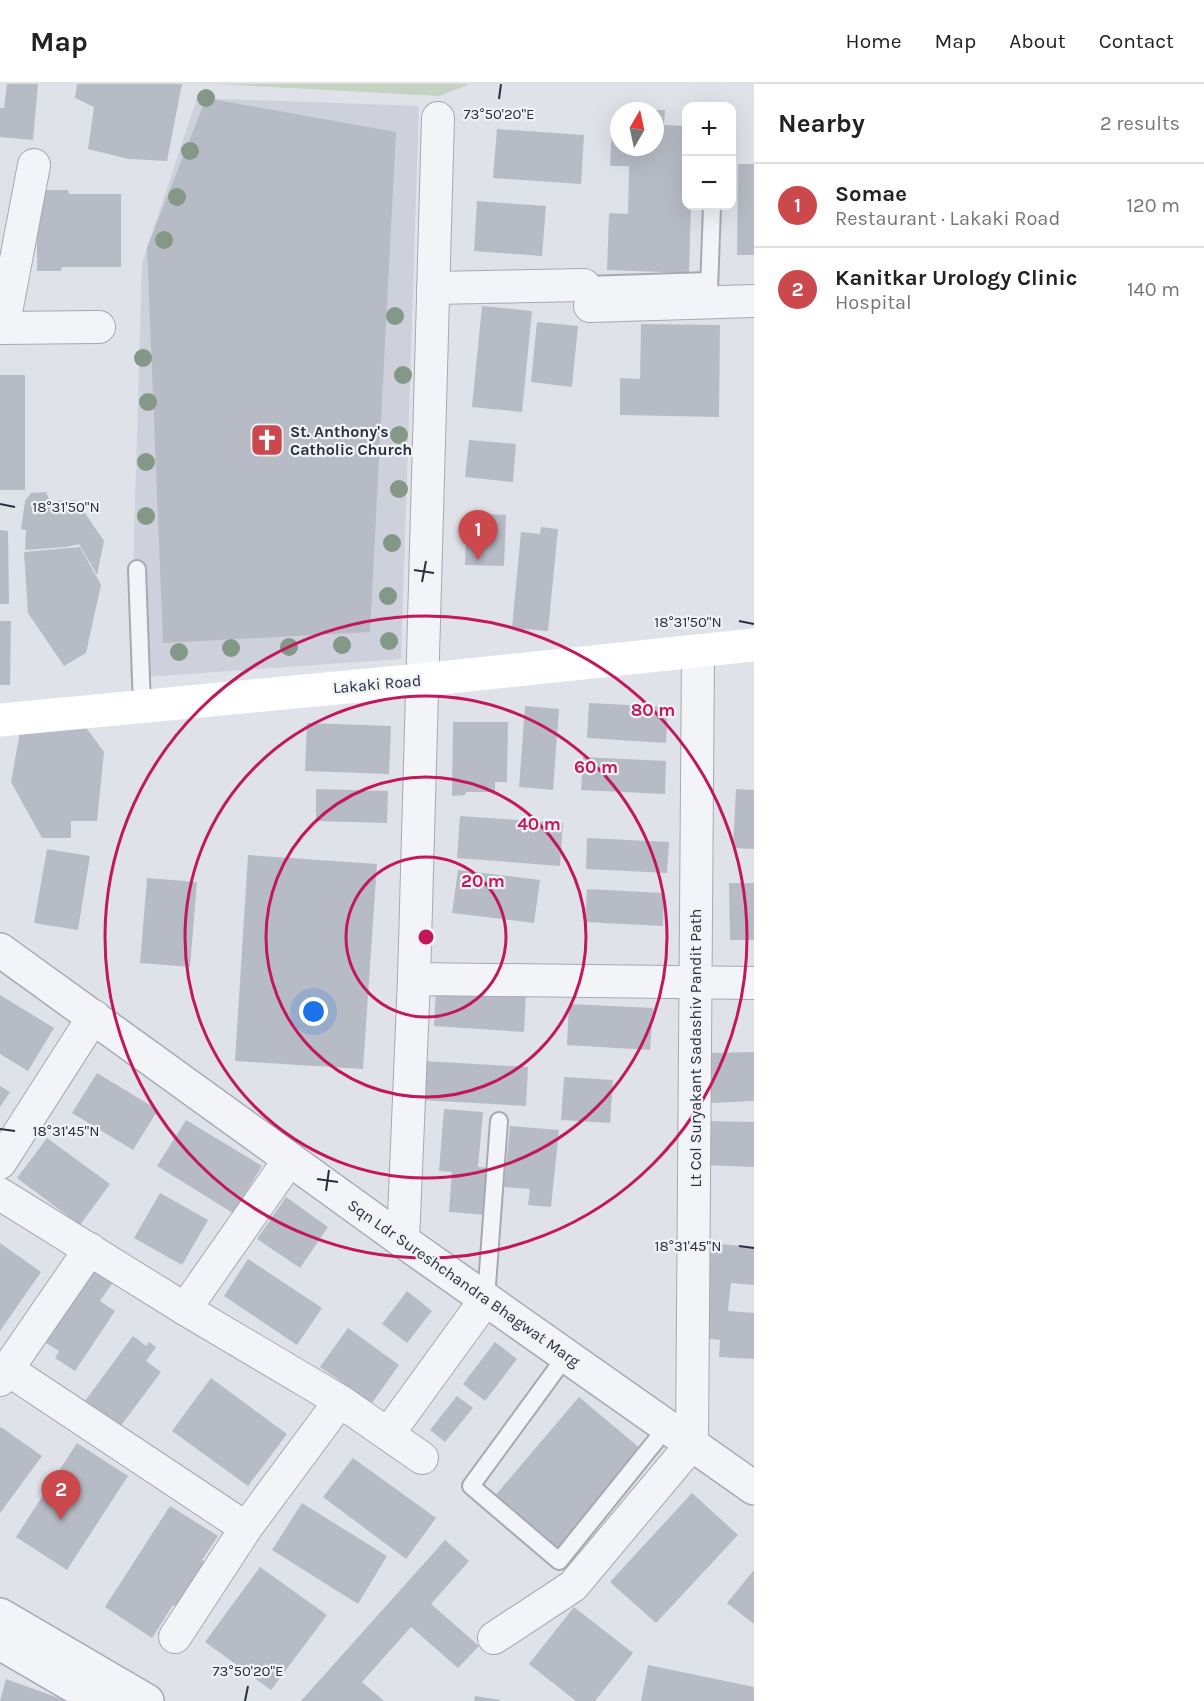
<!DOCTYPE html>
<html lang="en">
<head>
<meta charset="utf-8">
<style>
	:root { --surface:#fff; --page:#f2f2f2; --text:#222; --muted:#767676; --line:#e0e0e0; --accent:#cb484c }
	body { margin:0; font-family:Karla,sans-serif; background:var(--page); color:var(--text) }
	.controls { position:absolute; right:18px; top:18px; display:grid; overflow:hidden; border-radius:12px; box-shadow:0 6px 24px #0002 }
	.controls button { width:54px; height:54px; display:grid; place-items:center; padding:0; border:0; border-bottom:2px solid var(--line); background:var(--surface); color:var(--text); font:30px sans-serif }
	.compass { position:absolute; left:610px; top:18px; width:54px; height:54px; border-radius:50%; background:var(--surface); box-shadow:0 6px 24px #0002; rotate:9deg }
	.you { position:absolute; left:314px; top:928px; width:21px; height:21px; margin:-15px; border:4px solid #fff; border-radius:50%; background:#1a73e8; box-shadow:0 0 0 9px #1a73e833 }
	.badge { display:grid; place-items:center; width:39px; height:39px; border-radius:50%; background:var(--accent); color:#fff; font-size:20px; font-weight:700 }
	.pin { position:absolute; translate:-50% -50px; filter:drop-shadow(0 2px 3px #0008) }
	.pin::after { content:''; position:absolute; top:32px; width:21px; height:18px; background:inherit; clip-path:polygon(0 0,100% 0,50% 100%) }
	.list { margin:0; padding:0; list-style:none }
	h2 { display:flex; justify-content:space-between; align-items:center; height:78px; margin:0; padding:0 24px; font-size:26px }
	h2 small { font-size:20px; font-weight:400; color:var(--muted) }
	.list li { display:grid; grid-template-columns:39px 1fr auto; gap:18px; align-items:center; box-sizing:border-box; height:84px; padding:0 24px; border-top:2px solid var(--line) }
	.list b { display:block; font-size:22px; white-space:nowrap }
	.list p { margin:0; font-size:20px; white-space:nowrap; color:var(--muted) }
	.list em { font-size:20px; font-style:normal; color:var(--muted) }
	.map { position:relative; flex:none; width:754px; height:1617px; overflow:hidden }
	header { display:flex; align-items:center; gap:36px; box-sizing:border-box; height:84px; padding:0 30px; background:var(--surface); border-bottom:2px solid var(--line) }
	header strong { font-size:28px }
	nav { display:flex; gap:33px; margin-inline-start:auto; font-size:21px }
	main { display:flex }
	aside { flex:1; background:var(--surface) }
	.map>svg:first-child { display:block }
	.built { fill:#ced1db }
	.green { fill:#c4d2c1 }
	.building { fill:#b7bbc5 }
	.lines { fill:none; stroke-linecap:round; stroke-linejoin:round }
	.service-casing { stroke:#a5a9b3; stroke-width:20 }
	.minor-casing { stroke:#a5a9b3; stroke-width:34 }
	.tertiary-casing { stroke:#a5a9b3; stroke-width:36 }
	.service { stroke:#f3f4f7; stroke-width:16 }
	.minor { stroke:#f3f4f7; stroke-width:32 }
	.tertiary { stroke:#f3f4f7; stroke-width:33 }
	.secondary { stroke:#fff; stroke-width:33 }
	.tree { fill:#849887 }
	.ticks { fill:none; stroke:#292f40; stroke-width:2 }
	.ring { fill:none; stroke:#c2185b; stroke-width:3 }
	.labels { text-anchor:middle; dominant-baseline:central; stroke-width:4.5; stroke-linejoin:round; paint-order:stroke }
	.poi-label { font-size:16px; font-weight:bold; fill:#292f40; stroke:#f0f2f6; text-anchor:start }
	.street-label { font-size:16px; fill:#292f40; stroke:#f0f2f6 }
	.ticks-label { font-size:15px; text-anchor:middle; fill:#292f40; stroke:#f0f2f6; stroke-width:4.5; stroke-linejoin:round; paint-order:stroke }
	.centre { fill:#c2185b; stroke:#f0f2f6; stroke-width:3 }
	.ring-label { font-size:18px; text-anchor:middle; font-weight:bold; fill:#c2185b; stroke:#f0f2f6; stroke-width:4.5; stroke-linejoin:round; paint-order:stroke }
</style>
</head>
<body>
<header>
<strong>Map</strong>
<nav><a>Home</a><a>Map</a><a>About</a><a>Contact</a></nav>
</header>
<main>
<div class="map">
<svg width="754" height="1617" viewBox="0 0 754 1617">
	<rect width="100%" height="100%" fill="#e0e2e9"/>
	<polygon class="built" points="197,14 419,22 401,575 130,594 142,179"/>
	<polygon class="green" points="219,0 470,0 439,12"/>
	<g class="building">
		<polygon points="7,0 38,0 33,56 0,53 0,24 4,24"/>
		<polygon points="77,0 182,0 167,77 129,75 88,65 94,23 75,14"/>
		<polygon points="206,14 396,48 370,548 163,559 147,164"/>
		<polygon points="655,26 665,26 664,41 686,42 686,122 691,122 689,189 607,186 609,129 628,130 629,82 610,82 612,39 619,39 619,63 655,63"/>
		<polygon points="497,45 584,51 581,100 493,94"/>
		<polygon points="738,80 754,80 754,171 737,171"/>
		<polygon points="37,106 68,106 69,110 121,110 121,183 62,183 61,187 37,187"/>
		<polygon points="477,117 546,122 542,172 474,167"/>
		<polygon points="482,222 532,227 522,328 472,323"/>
		<polygon points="537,238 578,242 572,303 531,298"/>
		<polygon points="641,240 720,241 719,333 620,331 620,294 640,295"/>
		<rect x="0" y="291" width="25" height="115"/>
		<polygon points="469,356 516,360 513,398 465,393"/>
		<polygon points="46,408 50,417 76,416 104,457 97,491 79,460 66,463 25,466 26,446 21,445 25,417 31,409"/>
		<polygon points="467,429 506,431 504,482 465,481"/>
		<polygon points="541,443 558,445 548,547 512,544 521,448 540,450"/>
		<polygon points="0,446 8,447 9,520 0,520"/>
		<polygon points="80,463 101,501 86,569 64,582 28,529 24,468"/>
		<polygon points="0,537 11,537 10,601 0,601"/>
		<polygon points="589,619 668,623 666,659 587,654"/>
		<polygon points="525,622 559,625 553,706 519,703"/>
		<polygon points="22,636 85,642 104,668 97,737 71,737 71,754 42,754 11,698"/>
		<polygon points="453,638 508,638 507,698 495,698 495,708 466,708 465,711 452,712"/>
		<polygon points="307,639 391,642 389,690 305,687"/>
		<polygon points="583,673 666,677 665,710 581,706"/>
		<polygon points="316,705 388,707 387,739 316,737"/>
		<polygon points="736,705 754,706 754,765 733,764"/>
		<polygon points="460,732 563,739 560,782 457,774"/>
		<polygon points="587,754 669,758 667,789 586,785"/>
		<polygon points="47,765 90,772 78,846 34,839"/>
		<polygon points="248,771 377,780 363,985 235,977"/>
		<polygon points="458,786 540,796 534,839 452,829"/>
		<polygon points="147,794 197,798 190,883 140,879"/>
		<polygon points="729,799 754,799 754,856 730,856"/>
		<polygon points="587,805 664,809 663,842 585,838"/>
		<polygon points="436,905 526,911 524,948 434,942"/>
		<polygon points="0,911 54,944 28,987 0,970"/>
		<polygon points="569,920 653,924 650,966 567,961"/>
		<polygon points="754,968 754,1017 711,1019 709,969"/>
		<polygon points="424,977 528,983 526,1022 422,1016"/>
		<polygon points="97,989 158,1026 133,1066 72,1029"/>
		<polygon points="564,993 613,996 610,1039 561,1036"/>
		<polygon points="0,1002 10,1008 0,1023"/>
		<polygon points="444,1025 483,1028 478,1083 490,1084 487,1131 449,1128 452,1088 439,1087"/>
		<polygon points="186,1036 262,1082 233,1129 157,1082"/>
		<polygon points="706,1037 754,1038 754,1083 705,1081"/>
		<polygon points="510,1042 559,1046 551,1123 528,1121 530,1105 504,1103"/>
		<polygon points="47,1054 110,1100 80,1141 17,1094"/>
		<polygon points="160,1109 208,1136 182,1181 134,1154"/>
		<polygon points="286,1113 328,1143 300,1184 257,1155"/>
		<polygon points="0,1159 41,1188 0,1247"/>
		<polygon points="708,1159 754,1163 754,1201 731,1199 728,1227 754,1229 754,1275 719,1273 720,1256 701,1254"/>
		<polygon points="248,1175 322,1224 297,1261 224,1212"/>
		<polygon points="90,1184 113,1198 100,1217 115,1227 75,1287 55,1274 59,1267 43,1257"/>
		<polygon points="407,1207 432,1227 407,1259 382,1240"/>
		<polygon points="348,1244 399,1281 372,1319 320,1283"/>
		<polygon points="133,1252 146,1262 149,1258 156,1263 146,1277 161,1288 120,1343 85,1317"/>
		<polygon points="495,1258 517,1275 485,1317 463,1300"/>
		<polygon points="211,1294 287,1350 248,1402 172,1347"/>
		<polygon points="457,1312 473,1324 445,1358 430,1346"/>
		<polygon points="579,1313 641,1365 557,1466 494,1413"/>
		<polygon points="1,1343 42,1372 0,1429 0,1344"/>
		<polygon points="77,1359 128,1392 67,1486 16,1453"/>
		<polygon points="353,1374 436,1434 406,1475 323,1413"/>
		<polygon points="692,1409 738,1451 656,1539 610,1498"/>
		<polygon points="302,1419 387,1472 358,1520 272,1466"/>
		<polygon points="170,1422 218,1452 202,1476 207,1479 178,1524 173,1521 152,1554 105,1523"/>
		<polygon points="445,1456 469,1477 431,1520 479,1562 458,1584 411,1543 362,1598 384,1617 301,1617"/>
		<polygon points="260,1483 327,1531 271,1606 205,1558"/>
		<polygon points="754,1486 754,1540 727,1519"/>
		<polygon points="574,1523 633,1569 595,1617 576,1617 529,1580"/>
		<polygon points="648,1581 754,1603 754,1617 641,1617"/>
		<polygon points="6,1595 67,1617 0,1617"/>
		<polygon points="475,1612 500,1616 500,1617 474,1617"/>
	</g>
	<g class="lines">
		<defs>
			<g id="service">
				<polyline points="584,201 709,197"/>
				<polyline points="709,206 712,122"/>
				<polyline points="137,485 142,622"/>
				<polyline points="486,1215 499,1037"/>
				<polyline points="566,1272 471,1402 559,1477 667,1343"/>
			</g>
			<g id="minor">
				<polyline points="433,204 584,201"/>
				<polyline points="590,222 754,217"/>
				<polyline points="0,244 99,243"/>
				<polyline points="3,244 34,81"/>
				<polyline points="414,895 754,899"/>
				<polyline points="0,1079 94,932"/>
				<polyline points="0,1110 185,1225 340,1317 422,1374"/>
				<polyline points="403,1157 414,895 438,34"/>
				<polyline points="185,1225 290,1075"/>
				<polyline points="7,1285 246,1444"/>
				<polyline points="0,1296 90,1165"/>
				<polyline points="388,1350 486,1215"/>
				<polyline points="175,1553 246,1444 340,1317"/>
				<polyline points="494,1554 573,1502 692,1360 698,568"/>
			</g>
			<g id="tertiary">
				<polyline points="0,866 403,1157 754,1404"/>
				<polyline points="0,1531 147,1617"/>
				<polyline points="0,1559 100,1617"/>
			</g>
		</defs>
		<use href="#service" class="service-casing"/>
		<use href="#minor" class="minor-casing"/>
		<use href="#tertiary" class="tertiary-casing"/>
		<use href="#service" class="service"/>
		<use href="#minor" class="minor"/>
		<use href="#tertiary" class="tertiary"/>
		<polyline class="secondary" points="0,636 421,596 754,561"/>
	</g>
	<g class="tree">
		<circle cx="206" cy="14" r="9"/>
		<circle cx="190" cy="67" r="9"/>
		<circle cx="177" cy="113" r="9"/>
		<circle cx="164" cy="156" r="9"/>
		<circle cx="395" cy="232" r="9"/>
		<circle cx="143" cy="274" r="9"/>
		<circle cx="403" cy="291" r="9"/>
		<circle cx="148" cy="318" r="9"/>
		<circle cx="399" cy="351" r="9"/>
		<circle cx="146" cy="378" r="9"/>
		<circle cx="399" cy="405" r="9"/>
		<circle cx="146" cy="432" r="9"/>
		<circle cx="392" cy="459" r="9"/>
		<circle cx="388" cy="512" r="9"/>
		<circle cx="389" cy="557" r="9"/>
		<circle cx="342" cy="561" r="9"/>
		<circle cx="289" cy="563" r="9"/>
		<circle cx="231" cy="564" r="9"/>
		<circle cx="179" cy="568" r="9"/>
	</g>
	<path class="ticks" d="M499 15 501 0M0 420 15 423M414 486 434 489M422 498 426 477M739 537 754 540M0 1045 15 1047M317 1095 338 1098M326 1107 329 1086M739 1162 754 1164M245 1617 248 1602"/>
	<g class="ring">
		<circle cx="426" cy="853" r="80"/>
		<circle cx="426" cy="853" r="160"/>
		<circle cx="426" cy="853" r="241"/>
		<circle cx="426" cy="853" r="321"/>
	</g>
	<defs>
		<symbol id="church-square" viewBox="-11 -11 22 22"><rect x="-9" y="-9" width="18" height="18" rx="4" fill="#cb484c" stroke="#f0f2f6"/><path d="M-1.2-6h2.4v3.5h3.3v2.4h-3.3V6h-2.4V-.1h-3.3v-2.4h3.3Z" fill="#fff"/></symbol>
	</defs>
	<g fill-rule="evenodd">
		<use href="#church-square" x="248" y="337" width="38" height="38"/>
	</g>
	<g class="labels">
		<g class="poi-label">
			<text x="290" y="347">St. Anthony's<tspan x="290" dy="18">Catholic Church</tspan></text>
		</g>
		<g class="street-label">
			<text transform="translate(377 600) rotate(-5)">Lakaki Road</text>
			<text transform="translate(695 964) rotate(-90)">Lt Col Suryakant Sadashiv Pandit Path</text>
			<text transform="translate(464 1199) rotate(35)">Sqn Ldr Sureshchandra Bhagwat Marg</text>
		</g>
	</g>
	<g class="ticks-label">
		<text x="499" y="35">73°50'20"E</text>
		<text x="66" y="428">18°31'50"N</text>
		<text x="688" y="543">18°31'50"N</text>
		<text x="66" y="1052">18°31'45"N</text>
		<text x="688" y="1167">18°31'45"N</text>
		<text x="248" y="1592">73°50'20"E</text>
	</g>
	<circle cx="426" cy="853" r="9" class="centre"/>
	<g class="ring-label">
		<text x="653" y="632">80 m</text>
		<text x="596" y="689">60 m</text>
		<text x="539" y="746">40 m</text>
		<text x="483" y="803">20 m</text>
	</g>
</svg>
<div class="controls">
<button>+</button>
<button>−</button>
</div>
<svg class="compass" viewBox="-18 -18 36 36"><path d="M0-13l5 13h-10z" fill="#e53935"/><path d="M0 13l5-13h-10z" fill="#767676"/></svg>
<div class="you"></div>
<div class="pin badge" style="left:478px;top:476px">1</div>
<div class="pin badge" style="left:61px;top:1436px">2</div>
</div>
<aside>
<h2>Nearby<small>2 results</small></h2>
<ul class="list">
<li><span class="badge">1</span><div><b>Somae</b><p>Restaurant · Lakaki Road</p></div><em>120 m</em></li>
<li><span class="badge">2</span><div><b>Kanitkar Urology Clinic</b><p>Hospital</p></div><em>140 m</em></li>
</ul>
</aside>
</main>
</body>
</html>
